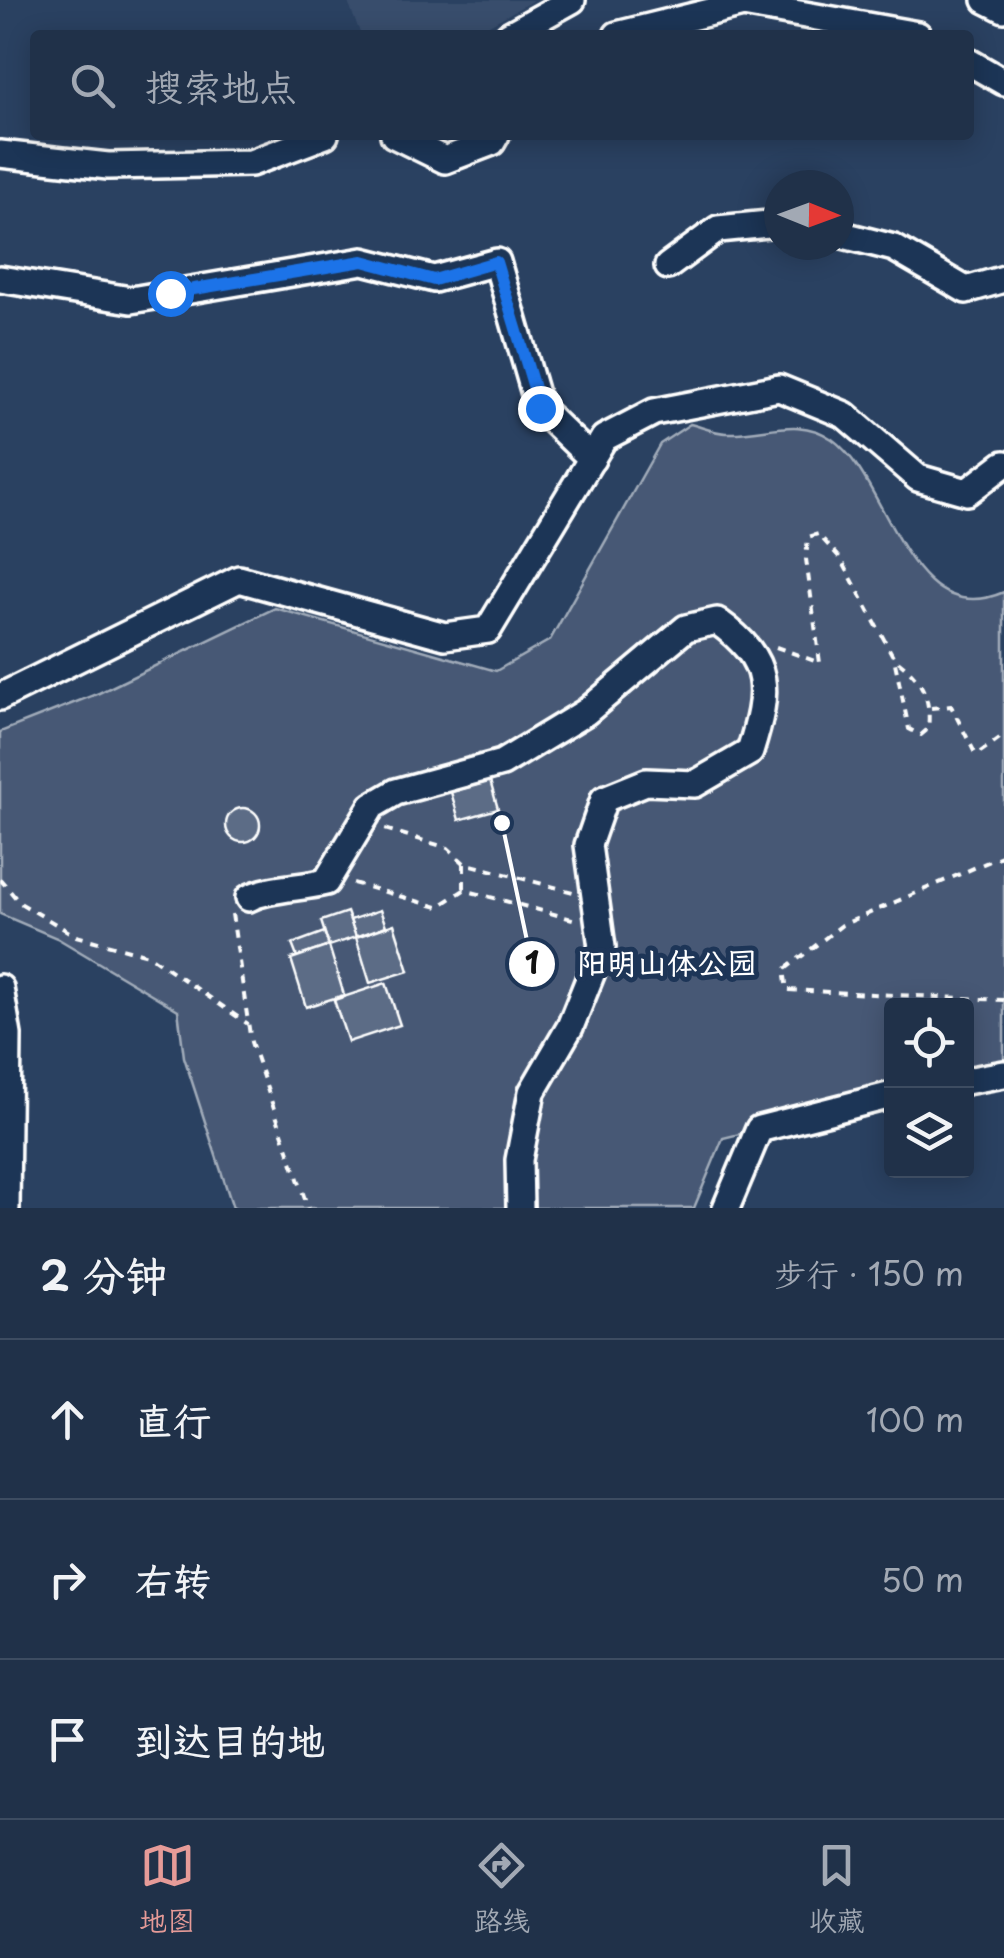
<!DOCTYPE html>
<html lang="zh">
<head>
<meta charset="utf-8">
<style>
	:root { --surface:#203149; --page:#283950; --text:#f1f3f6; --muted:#a2a9b4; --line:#3d4c61; --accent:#e69b98 }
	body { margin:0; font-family:"Playpen Sans","LXGW WenKai TC",sans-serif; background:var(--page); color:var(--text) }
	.controls { position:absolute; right:30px; bottom:30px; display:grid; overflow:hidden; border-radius:10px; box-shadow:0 5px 25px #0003 }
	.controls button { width:90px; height:90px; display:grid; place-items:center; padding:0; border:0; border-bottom:2px solid var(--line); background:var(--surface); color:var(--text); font:50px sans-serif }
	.compass { position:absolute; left:764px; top:170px; width:90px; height:90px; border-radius:50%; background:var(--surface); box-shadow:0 5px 25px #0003; rotate:91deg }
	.stop { position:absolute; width:30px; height:30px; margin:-22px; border:8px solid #1a73e8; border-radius:50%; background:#fff }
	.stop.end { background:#1a73e8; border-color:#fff; box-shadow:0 2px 10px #0008 }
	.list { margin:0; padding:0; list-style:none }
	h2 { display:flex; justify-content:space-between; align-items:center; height:130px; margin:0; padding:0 40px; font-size:42px }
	h2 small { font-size:32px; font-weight:400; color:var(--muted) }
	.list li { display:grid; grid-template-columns:65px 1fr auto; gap:30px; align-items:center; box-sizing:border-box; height:160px; padding:0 40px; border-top:2px solid var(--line) }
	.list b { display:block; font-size:38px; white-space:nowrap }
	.list em { font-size:32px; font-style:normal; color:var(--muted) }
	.icon { flex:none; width:55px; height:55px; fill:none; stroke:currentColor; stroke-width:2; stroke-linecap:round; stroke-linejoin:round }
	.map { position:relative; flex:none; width:1004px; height:1208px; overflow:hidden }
	.search { position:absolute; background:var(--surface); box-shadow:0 5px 25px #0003; left:30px; right:30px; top:30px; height:110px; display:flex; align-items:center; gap:25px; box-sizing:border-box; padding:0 35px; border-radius:10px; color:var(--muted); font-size:38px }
	.sheet { height:610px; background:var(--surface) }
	nav { display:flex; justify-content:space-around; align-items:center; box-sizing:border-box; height:140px; border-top:2px solid var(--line); background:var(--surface); font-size:28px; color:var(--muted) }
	nav a { display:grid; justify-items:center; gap:5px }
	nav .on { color:var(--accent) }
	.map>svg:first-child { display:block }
	.built { fill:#394e6c }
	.green { fill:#465975; stroke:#a2acba; stroke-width:2.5 }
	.building { fill:#5b6c86; stroke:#fff; stroke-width:2.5 }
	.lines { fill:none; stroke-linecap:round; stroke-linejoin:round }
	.minor-casing { stroke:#fff; stroke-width:32 }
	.path { stroke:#fff; stroke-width:4; stroke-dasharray:8 8; stroke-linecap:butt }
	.minor { stroke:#1d3557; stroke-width:25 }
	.route { stroke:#1a73e8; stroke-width:12 }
	.leader { fill:none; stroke:#fff; stroke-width:4 }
	.callout-dot { fill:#fff; stroke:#1d3557; stroke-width:4 }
	.mark-label { font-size:30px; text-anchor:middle; font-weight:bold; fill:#111 }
	.callout-label { font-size:30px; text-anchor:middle; font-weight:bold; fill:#fff; stroke:#1d3557; stroke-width:10; stroke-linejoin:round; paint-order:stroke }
</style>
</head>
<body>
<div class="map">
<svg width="1004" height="1208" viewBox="0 0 1004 1208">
	<rect width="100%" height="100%" fill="#2a4161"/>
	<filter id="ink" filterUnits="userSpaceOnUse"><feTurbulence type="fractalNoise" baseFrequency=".01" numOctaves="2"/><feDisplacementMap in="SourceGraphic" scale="20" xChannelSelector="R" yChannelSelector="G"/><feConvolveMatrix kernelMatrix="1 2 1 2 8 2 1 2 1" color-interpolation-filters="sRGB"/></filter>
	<g filter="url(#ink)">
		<polygon class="built" points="347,0 534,0 471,35 361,35"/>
		<path class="green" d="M690 424C702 427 715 433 727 433 765 435 797 415 832 439 889 479 907 634 1004 592V1070L967 1079 966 1006H892L891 1097 723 1138 694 1208H233L184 1057 178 1010 57 938 0 914V732L99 693 275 608 496 671 550 640 660 444Z"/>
		<g class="building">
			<polygon points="490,781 498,809 459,820 451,792"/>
			<circle cx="243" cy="825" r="17"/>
			<polygon points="380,910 386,926 356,937 350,920"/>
			<polygon points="347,912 356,937 329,946 321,921"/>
			<polygon points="394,924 409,971 370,983 356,937"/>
			<polygon points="324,932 329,946 297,957 292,944"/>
			<polygon points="329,946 344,995 306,1007 291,959"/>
			<polygon points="386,983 400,1025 348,1042 334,1000"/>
		</g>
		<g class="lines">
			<defs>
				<g id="minor">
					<polyline points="986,0 1004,9"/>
					<polyline points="509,35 572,0"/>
					<polyline points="617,35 743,4 918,35"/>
					<polyline points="969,62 1004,82"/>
					<polyline points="394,135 445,160 492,142 496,135"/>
					<polyline points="0,154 108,166 251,163 325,135"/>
					<polyline points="839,234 894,248 966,290 1004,279"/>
					<polyline points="668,266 718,229 779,223"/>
					<polyline points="0,279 131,300 363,261 434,279 497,262 539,408 592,459"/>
					<polyline points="0,697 239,579 445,636 488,630 604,438 654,412 779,388 845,415 918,478 967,492 1004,464"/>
					<path d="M249 898C266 888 303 888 326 882L372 806 396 792 502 763 586 712 686 628 717 621C773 661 769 691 750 752L695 784 646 782 604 799 588 845 602 947 570 1027 532 1092 519 1160 520 1208"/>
					<polyline points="0,988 8,1035 6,1208"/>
					<polyline points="966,1081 1004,1074"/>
					<polyline points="726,1208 759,1129 892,1095"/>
				</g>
			</defs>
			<use href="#minor" class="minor-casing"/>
			<g class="path">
				<path d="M776 647 820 663 806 559 808 537 818 534 841 559 894 658 909 729 921 735 928 729C932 696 920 677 894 658"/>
				<polyline points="931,708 951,706 976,755 1004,735"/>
				<polyline points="385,829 448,848 464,863 573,892"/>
				<polyline points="1004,855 842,925 784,970 787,990 1004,1000"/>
				<polyline points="0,879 20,903 76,936 148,955 248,1024"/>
				<polyline points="353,883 438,907 464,890 576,920"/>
				<polyline points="464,888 464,863"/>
				<polyline points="232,914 251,1042 308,1208"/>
			</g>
			<use href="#minor" class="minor"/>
		</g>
	</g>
	<g class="lines" filter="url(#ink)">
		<polyline class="route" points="170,293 363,261 434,280 496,262 540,408"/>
	</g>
	<path class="leader" d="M502 823L532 964"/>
	<g class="callout-dot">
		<circle cx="502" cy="823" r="10"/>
		<circle cx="532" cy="964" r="25"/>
	</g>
	<g class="mark-label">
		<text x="532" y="974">1</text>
	</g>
	<g class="callout-label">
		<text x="667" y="974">阳明山体公园</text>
	</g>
</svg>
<div class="controls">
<button><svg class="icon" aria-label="locate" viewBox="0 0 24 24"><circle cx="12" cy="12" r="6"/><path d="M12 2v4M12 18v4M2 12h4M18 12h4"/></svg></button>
<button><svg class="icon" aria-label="layers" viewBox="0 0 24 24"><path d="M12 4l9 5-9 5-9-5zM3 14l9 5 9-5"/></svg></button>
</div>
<svg class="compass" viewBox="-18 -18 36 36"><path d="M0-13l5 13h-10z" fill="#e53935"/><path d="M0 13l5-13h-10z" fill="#a2a9b4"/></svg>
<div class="stop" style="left:170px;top:293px"></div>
<div class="stop end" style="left:540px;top:408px"></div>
<div class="search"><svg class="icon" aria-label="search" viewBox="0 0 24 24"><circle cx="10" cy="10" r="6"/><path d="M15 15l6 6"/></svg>搜索地点</div>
</div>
<section class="sheet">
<h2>2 分钟<small>步行 · 150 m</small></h2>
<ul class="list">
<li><svg class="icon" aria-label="ahead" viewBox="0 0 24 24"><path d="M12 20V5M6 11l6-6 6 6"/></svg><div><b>直行</b></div><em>100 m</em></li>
<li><svg class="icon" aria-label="right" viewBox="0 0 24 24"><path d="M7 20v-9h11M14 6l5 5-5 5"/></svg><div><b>右转</b></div><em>50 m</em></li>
<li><svg class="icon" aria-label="arrive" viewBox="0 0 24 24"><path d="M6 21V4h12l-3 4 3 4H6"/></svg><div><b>到达目的地</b></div></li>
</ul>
</section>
<nav>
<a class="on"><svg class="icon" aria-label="map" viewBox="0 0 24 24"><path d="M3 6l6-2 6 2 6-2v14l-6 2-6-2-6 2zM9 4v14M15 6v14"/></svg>地图</a>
<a><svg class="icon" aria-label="directions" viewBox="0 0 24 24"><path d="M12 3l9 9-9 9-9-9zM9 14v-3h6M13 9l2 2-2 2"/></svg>路线</a>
<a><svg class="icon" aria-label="saved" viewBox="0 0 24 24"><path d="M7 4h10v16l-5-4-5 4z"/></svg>收藏</a>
</nav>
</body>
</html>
